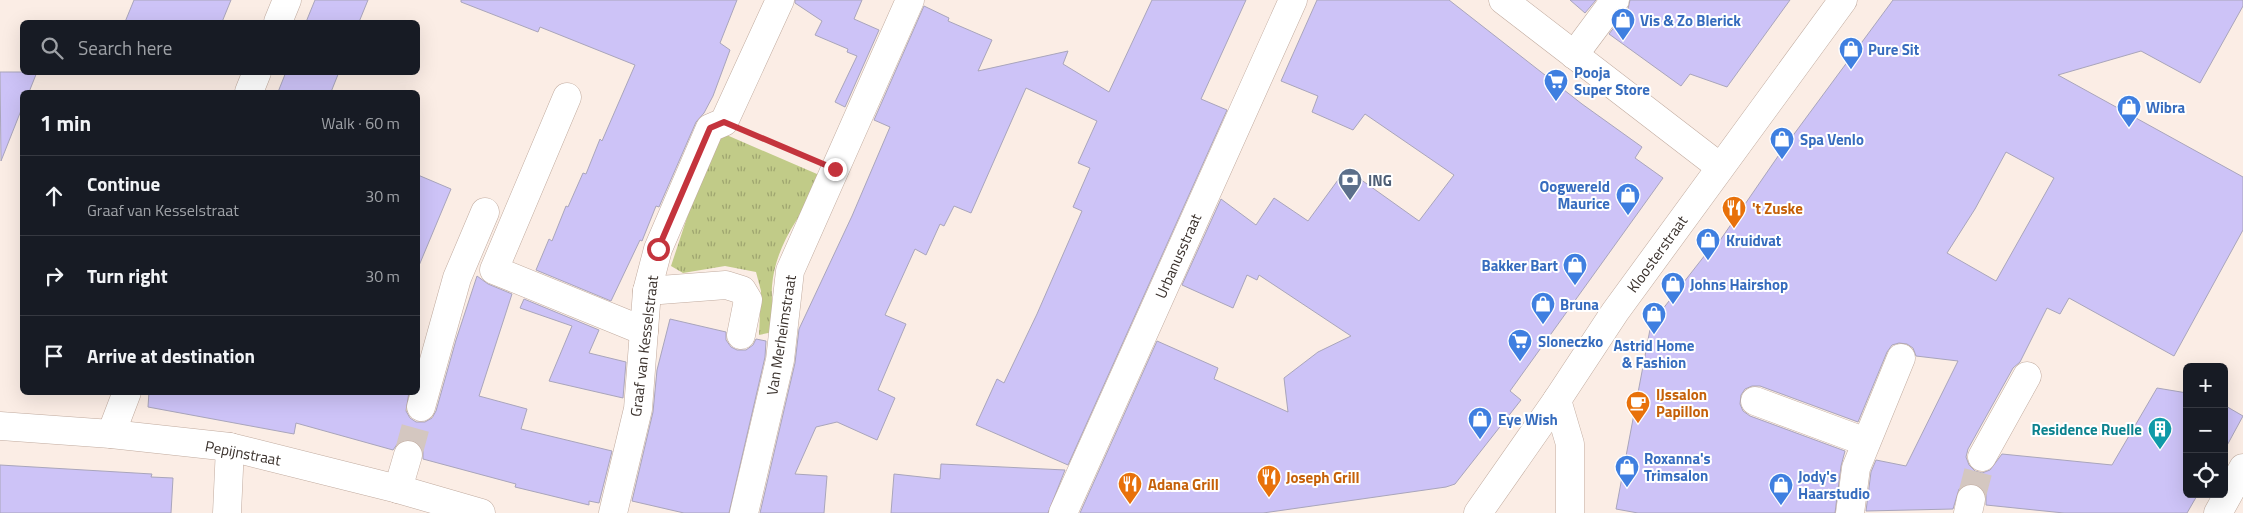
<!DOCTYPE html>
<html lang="en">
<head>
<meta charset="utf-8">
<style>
	:root { --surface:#171b24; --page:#242831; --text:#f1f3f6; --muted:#9ea1a6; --line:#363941 }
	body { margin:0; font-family:"Titillium Web",sans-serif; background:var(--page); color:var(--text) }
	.controls { position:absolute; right:15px; bottom:15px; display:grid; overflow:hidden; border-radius:8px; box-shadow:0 5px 20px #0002 }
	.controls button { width:45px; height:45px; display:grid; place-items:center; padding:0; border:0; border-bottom:1px solid var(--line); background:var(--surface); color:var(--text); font:25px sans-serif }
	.stop { position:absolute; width:15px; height:15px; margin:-11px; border:4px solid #c4343d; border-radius:50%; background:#fff }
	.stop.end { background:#c4343d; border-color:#fff; box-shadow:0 1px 5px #0008 }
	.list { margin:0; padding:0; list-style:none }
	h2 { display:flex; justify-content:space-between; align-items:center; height:65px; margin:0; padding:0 20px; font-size:21px }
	h2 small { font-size:16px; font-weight:400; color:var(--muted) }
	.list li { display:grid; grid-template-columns:32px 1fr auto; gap:15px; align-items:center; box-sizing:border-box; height:80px; padding:0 20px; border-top:1px solid var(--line) }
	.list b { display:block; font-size:19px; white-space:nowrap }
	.list p { margin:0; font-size:16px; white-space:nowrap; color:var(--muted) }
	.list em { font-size:16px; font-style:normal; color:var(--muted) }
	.icon { flex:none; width:28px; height:28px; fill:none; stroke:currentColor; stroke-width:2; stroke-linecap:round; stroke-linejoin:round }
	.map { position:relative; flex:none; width:2243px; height:513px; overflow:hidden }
	.search { position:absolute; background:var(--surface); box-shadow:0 5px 20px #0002; left:20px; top:20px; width:400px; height:55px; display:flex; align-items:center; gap:12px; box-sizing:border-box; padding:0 18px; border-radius:8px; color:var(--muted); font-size:19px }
	.panel { position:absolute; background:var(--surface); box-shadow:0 5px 20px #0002; left:20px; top:90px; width:400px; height:305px; border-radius:8px }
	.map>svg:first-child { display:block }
	.grass { fill:url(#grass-tufts) }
	.building { fill:#cdc3f7; stroke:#a9a5bb; fill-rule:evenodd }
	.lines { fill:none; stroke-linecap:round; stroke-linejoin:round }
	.minor-tunnel { stroke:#d4c7c0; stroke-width:28; stroke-dasharray:28 14; stroke-linecap:butt }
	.minor-casing { stroke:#c1ab9f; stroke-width:29 }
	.path { stroke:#bbaea7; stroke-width:3; stroke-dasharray:4 2.5; stroke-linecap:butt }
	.minor { stroke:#fff; stroke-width:28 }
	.route { stroke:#c4343d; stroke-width:6 }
	.labels { text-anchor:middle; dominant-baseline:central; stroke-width:4; stroke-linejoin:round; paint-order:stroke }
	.shop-label { font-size:15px; font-weight:bold; fill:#366cbe; stroke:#fff; text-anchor:start }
	.service-label { font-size:15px; font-weight:bold; fill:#4e5e75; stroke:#fff; text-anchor:start }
	.food-label { font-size:15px; font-weight:bold; fill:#c56008; stroke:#fff; text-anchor:start }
	.street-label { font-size:15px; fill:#3a312c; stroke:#fff }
	.culture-label { font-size:15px; font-weight:bold; fill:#0d838f; stroke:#fff; text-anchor:end }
</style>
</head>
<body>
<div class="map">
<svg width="2243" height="513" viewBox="0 0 2243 513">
	<defs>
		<pattern id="grass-tufts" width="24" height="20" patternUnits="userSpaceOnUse" patternTransform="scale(1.25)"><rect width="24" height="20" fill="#c1cb88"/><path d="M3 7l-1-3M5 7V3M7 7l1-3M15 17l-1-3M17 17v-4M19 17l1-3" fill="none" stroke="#9ea56f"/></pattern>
	</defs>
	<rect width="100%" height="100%" fill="#fbede5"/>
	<path class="grass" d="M722 133 817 174 818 190C796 219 775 249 772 286 771 301 774 317 773 332L759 335 761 291 756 272 725 266 683 273 671 266 713 139Z"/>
	<g class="building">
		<polygon points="134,0 231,0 222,22 125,22"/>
		<polygon points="315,0 368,0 359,22 306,22"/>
		<polygon points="461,0 737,0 720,43 730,50 713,96 704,113 696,122 659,207 656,206 642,241 640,240 611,301 536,270 549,239 552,241 566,206 568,207 583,173 586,174 600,139 602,141 635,65 540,27 538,32 461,2"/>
		<polygon points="795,0 862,0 854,19 879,30 845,107 835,102 857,56 847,52 848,49 815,35 822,21 795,3"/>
		<polygon points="1152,0 1246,0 1201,99 1227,110 1068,465 976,425 997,379 1004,383 1037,314 1082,211 1073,207 1090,168 1078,163 1097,121 1026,88 971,213 954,206 944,226 940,224 926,255 915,249 885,315 906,324 878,390 895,398 877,440 837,422 816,427 795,474 827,476 824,513 760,513 795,363 799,329 852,216 890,127 874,120 924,6 949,18 948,21 992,40 978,71 1068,51 1063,64 1109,92"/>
		<polygon points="1317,0 1449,0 1582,104 1642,147 1635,158 1663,178 1510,391 1521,400 1455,484 1446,487 1263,513 1080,513 1157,341 1218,368 1214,379 1288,412 1284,378 1318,352 1351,336 1259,275 1257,280 1247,275 1233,308 1182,285 1221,199 1256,225 1274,198 1308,221 1346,169 1419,221 1454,175 1365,114 1353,130 1312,112 1318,96 1281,81"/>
		<polygon points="1570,0 1596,0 1585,13"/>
		<polygon points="1630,0 1790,0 1727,87 1690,74 1681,86 1609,34 1628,9"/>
		<path d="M1893 0H2243V6L2200 83 2141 51 2058 75 2243 177V230L2174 356 2069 298 2060 314 2047 308 2020 362 2013 368 1968 449 1966 457 1969 465 1975 471 1982 473 1990 470 2002 454 2112 465 2157 388 2187 393V494H2198L2187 513H2064L1986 505V494L1981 487 1974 484H1966L1959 489 1953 509 1866 511 1871 472 1876 460 1906 466 1958 361 1916 356 1913 348 1907 344 1899 343 1892 345 1887 352 1858 422 1760 386H1752L1745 389 1741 395 1740 404 1743 411 1750 416 1845 451 1841 466 1835 513H1638L1616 509 1651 324 1709 250 1712 252 1783 149ZM2006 152 2054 178 1996 281 1947 253 1975 209Z"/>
		<polygon points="0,72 37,72 29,92 22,92 22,108 1,161"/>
		<polygon points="286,72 339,72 331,92 278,92"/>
		<polygon points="418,175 451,189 418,268"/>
		<polygon points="477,276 488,284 512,294 479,396 527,409 521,429 612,451 599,503 589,501 589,505 544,494 515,487 516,484 423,459 423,451 420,445 412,440 404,440 398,443 393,450 296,423 294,434 148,407 149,392 409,392 406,411 410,418 416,422 425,422 432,418 436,411 456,340"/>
		<polygon points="524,299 599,330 589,353 626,362 623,398 549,381 572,326 520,308"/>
		<polygon points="670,319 726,332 726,340 731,347 737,350 746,350 753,345 756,339 766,341 765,357 729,513 684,513 632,501 653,412 657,370"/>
		<polygon points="2224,405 2243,416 2224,451"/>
		<polygon points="941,464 1065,470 1048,513 891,513 894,474 940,479"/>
		<polygon points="0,465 152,474 151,477 173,478 171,513 0,513"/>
	</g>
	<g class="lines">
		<g class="minor-tunnel">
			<polyline points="408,455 421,407"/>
			<polyline points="1971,499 1982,457"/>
		</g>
		<defs>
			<g id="minor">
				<polyline points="1503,0 1720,167"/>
				<polyline points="278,22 287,0"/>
				<polyline points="1574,55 1615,0"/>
				<polyline points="249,92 257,72"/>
				<polyline points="567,97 494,270 644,331"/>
				<polyline points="647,291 726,285 742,290 748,300 741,335"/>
				<polyline points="1557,400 1570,444 1570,513"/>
				<polyline points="1755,401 1866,442"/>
				<polyline points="421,407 457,278 485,212"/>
				<polyline points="0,426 111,434 230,447 398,489 481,513"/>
				<polyline points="111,434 127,392"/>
				<polyline points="1982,457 2027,376"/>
				<polyline points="398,489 408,455"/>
				<polyline points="227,513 230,447"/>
				<polyline points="613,513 638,409 647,291 658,249 710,128 724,122 780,0"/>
				<polyline points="744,513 780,360 790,271 910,0"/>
				<polyline points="1063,513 1293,0"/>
				<polyline points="1478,513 1557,400 1615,312 1843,0"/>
				<polyline points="1850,513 1856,468 1901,358"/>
				<polyline points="1968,513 1971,499"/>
				<polyline points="2218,513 2243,468"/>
			</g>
		</defs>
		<use href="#minor" class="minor-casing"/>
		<polyline class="path" points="753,134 807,157"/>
		<use href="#minor" class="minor"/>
	</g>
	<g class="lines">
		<polyline class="route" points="658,249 710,128 724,122 835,169"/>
	</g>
	<defs>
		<symbol id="shop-pin" viewBox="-11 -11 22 30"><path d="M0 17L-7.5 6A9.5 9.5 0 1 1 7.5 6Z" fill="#3f7fe0" stroke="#fff"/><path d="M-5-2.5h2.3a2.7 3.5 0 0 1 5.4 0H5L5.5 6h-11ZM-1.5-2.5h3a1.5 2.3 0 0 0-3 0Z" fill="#fff"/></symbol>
		<symbol id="supermarket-pin" viewBox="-11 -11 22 30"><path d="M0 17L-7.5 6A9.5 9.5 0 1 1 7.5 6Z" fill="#3f7fe0" stroke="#fff"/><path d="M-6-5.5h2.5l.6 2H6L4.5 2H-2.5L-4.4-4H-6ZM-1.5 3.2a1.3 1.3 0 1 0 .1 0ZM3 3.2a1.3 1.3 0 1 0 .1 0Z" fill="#fff"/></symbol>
		<symbol id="bank-pin" viewBox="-11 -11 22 30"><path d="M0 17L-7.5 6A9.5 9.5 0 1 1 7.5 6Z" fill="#5c6f8a" stroke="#fff"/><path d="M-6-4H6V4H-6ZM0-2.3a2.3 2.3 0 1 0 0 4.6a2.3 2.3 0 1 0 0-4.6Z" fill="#fff"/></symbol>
		<symbol id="restaurant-pin" viewBox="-11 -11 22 30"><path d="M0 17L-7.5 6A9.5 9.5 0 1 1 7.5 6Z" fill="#e8710a" stroke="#fff"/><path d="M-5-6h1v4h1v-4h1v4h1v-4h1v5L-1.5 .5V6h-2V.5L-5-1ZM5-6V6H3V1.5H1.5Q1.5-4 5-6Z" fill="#fff"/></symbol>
		<symbol id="cafe-pin" viewBox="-11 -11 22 30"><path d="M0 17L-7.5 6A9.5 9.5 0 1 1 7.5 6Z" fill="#e8710a" stroke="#fff"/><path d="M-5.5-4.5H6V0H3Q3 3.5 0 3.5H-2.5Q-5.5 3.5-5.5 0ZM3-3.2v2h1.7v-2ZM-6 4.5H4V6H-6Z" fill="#fff"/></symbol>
		<symbol id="building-pin" viewBox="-11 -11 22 30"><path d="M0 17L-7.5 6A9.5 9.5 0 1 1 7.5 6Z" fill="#0f9aa8" stroke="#fff"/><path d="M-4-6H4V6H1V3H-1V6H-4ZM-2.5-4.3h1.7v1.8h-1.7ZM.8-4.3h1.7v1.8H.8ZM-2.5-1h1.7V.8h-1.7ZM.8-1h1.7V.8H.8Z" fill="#fff"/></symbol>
	</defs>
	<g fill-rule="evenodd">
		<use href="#shop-pin" x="1609" y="6" width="28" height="38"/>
		<use href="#shop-pin" x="1837" y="35" width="28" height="38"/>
		<use href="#supermarket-pin" x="1542" y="67" width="28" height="38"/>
		<use href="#shop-pin" x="2115" y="93" width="28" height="38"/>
		<use href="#shop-pin" x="1768" y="125" width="28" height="38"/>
		<use href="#bank-pin" x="1336" y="166" width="28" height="38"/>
		<use href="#shop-pin" x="1614" y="181" width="28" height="38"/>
		<use href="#restaurant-pin" x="1720" y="194" width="28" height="38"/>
		<use href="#shop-pin" x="1694" y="226" width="28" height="38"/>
		<use href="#shop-pin" x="1561" y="251" width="28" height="38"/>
		<use href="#shop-pin" x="1659" y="270" width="28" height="38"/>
		<use href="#shop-pin" x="1529" y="290" width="28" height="38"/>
		<use href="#shop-pin" x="1640" y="300" width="28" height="38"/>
		<use href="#supermarket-pin" x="1506" y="327" width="28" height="38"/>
		<use href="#cafe-pin" x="1624" y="389" width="28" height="38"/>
		<use href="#shop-pin" x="1466" y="405" width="28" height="38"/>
		<use href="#building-pin" x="2146" y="415" width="28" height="38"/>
		<use href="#shop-pin" x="1613" y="453" width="28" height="38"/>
		<use href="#restaurant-pin" x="1255" y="463" width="28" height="38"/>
		<use href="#restaurant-pin" x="1116" y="470" width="28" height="38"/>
		<use href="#shop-pin" x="1767" y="471" width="28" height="38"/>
	</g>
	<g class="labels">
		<g class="shop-label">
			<text x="1640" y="20">Vis &amp; Zo Blerick</text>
			<text x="1868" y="49">Pure Sit</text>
			<text x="1574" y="72">Pooja<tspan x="1574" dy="17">Super Store</tspan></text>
			<text x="2146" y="107">Wibra</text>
			<text x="1800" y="139">Spa Venlo</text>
			<text x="1610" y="186" text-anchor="end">Oogwereld<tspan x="1610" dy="17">Maurice</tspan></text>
			<text x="1726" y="240">Kruidvat</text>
			<text x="1558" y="265" text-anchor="end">Bakker Bart</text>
			<text x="1690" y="284">Johns Hairshop</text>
			<text x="1560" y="304">Bruna</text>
			<text x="1538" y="341">Sloneczko</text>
			<text x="1654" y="345" text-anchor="middle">Astrid Home<tspan x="1654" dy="17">&amp; Fashion</tspan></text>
			<text x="1498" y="419">Eye Wish</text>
			<text x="1644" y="458">Roxanna's<tspan x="1644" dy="17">Trimsalon</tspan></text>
			<text x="1798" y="476">Jody's<tspan x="1798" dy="17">Haarstudio</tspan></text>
		</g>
		<g class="service-label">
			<text x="1368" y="180">ING</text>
		</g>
		<g class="food-label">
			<text x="1752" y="208">'t Zuske</text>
			<text x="1656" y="394">IJssalon<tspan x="1656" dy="17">Papillon</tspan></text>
			<text x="1286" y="477">Joseph Grill</text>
			<text x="1148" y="484">Adana Grill</text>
		</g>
		<g class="street-label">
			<text transform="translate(1657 254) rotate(-54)">Kloosterstraat</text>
			<text transform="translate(1178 256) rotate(-66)">Urbanusstraat</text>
			<text transform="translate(781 335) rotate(-81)">Van Merheimstraat</text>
			<text transform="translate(644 346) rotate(-83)">Graaf van Kesselstraat</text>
			<text transform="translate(243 453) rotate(11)">Pepijnstraat</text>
		</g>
		<g class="culture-label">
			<text x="2142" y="429">Residence Ruelle</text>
		</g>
	</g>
</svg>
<div class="controls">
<button>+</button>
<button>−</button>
<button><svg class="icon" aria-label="locate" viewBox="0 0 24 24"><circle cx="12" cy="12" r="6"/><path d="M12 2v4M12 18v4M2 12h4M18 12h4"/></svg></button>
</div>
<div class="stop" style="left:658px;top:249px"></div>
<div class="stop end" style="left:835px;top:169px"></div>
<div class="search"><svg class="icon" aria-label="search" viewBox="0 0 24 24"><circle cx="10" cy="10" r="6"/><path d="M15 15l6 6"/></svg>Search here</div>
<section class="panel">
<h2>1 min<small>Walk · 60 m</small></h2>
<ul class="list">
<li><svg class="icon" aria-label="ahead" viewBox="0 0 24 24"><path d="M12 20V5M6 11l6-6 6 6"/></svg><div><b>Continue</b><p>Graaf van Kesselstraat</p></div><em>30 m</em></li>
<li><svg class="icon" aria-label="right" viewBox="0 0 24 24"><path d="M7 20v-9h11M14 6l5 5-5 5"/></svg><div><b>Turn right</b></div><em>30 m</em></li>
<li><svg class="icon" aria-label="arrive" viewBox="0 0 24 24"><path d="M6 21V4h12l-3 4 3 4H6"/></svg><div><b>Arrive at destination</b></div></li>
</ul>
</section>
</div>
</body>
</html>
